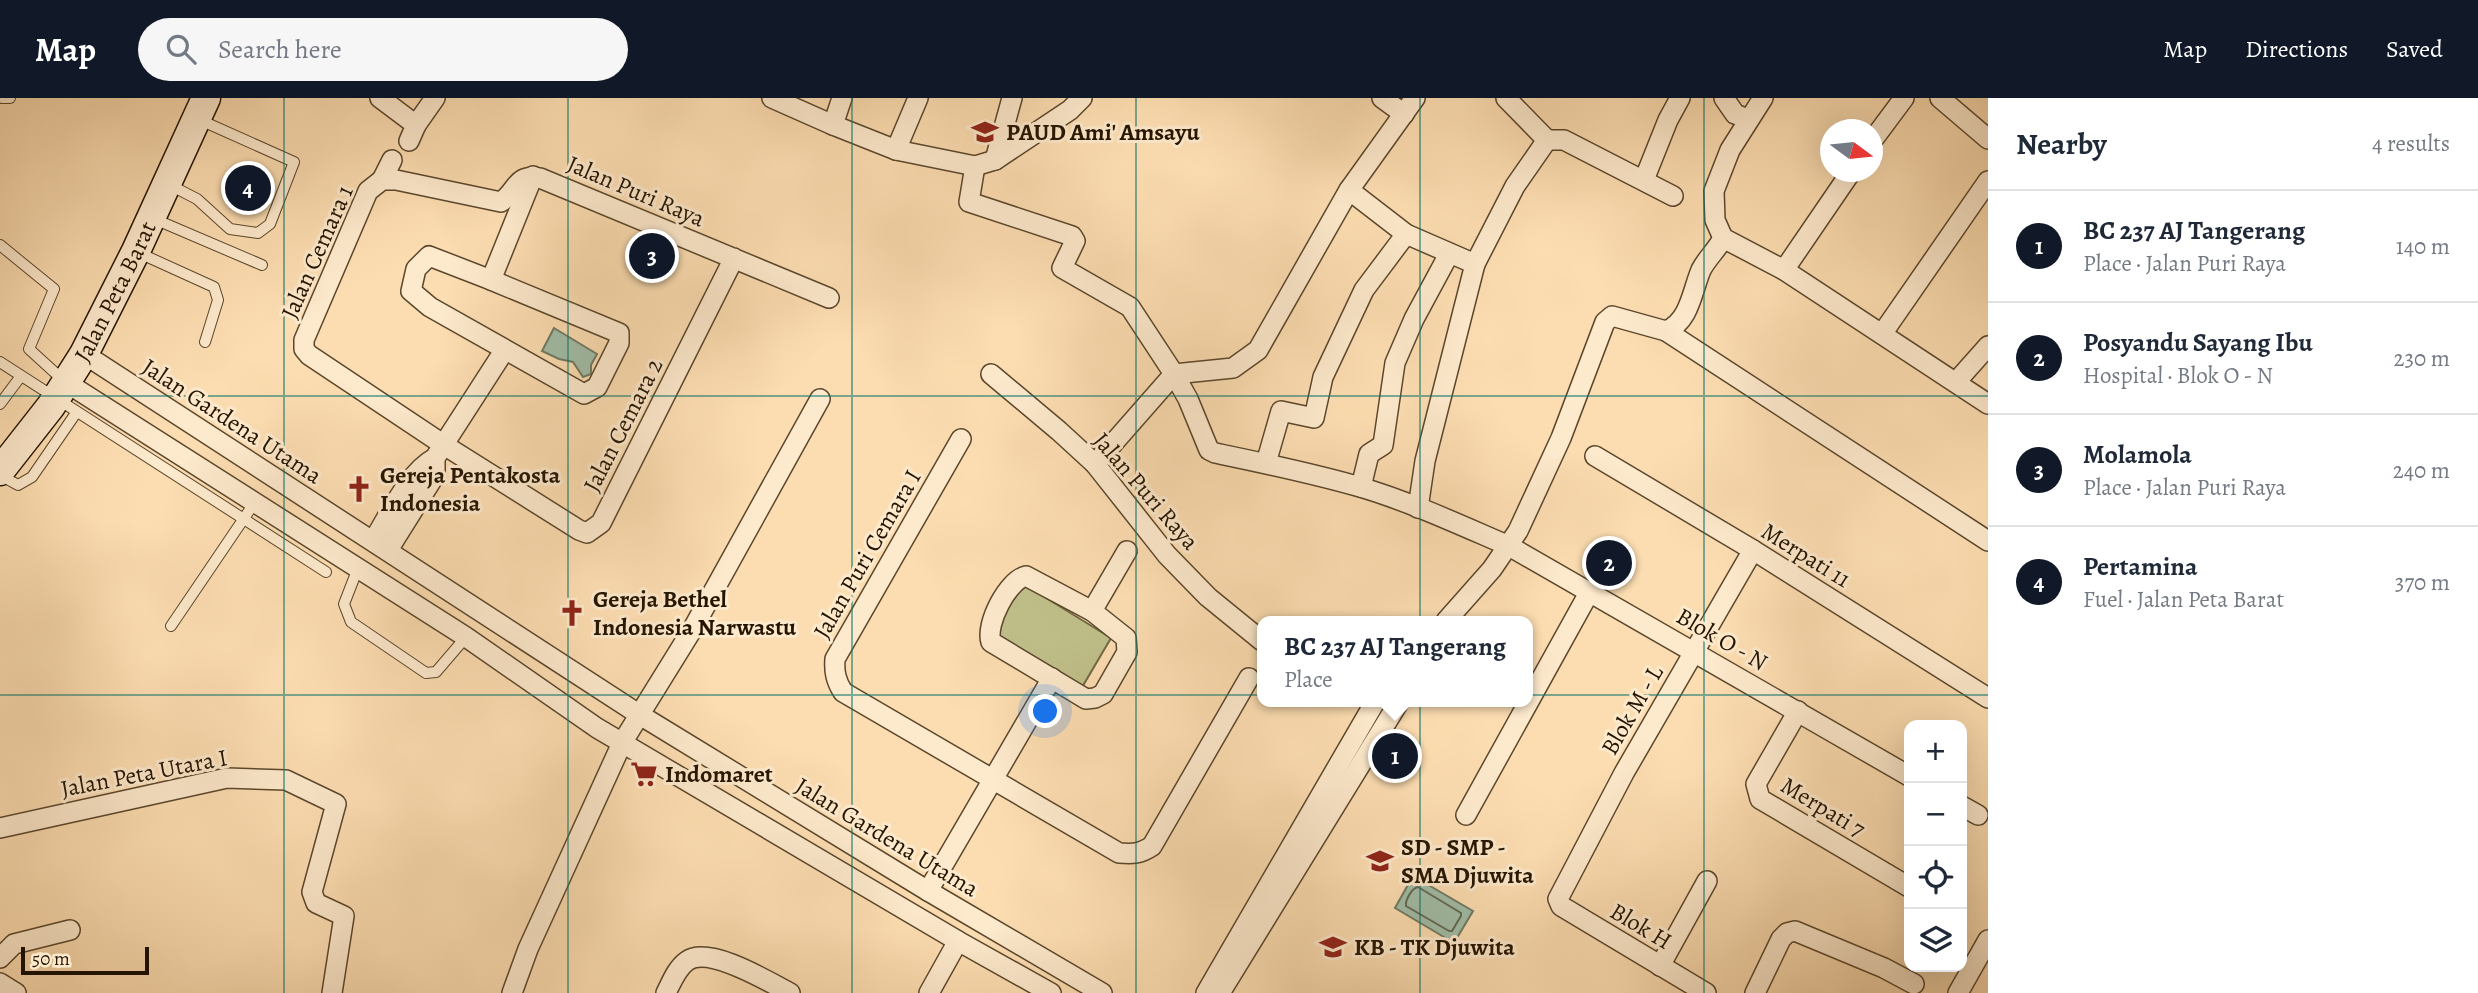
<!DOCTYPE html>
<html lang="en">
<head>
<meta charset="utf-8">
<style>
	:root { --surface:#fff; --page:#f6f6f7; --text:#1f2937; --muted:#747a83; --line:#e0e1e3; --accent:#111827 }
	body { margin:0; font-family:Alegreya,serif; background:var(--page); color:var(--text) }
	.controls { position:absolute; right:21px; bottom:21px; display:grid; overflow:hidden; border-radius:14px; box-shadow:0 7px 28px #0002 }
	.controls button { width:63px; height:63px; display:grid; place-items:center; padding:0; border:0; border-bottom:2px solid var(--line); background:var(--surface); color:var(--text); font:35px sans-serif }
	.compass { position:absolute; left:1820px; top:21px; width:63px; height:63px; border-radius:50%; background:var(--surface); box-shadow:0 7px 28px #0002; rotate:105deg }
	.scale { position:absolute; left:21px; bottom:18px; width:128px; box-sizing:border-box; padding-left:7px; border:4px solid #251500; border-top:0; font-size:19px; line-height:24px; white-space:nowrap; color:#251500; -webkit-text-stroke:5px #fde9cc; paint-order:stroke }
	.you { position:absolute; left:1046px; top:614px; width:24px; height:24px; margin:-18px; border:5px solid #fff; border-radius:50%; background:#1a73e8; box-shadow:0 0 0 10px #1a73e833 }
	.badge { display:grid; place-items:center; width:46px; height:46px; border-radius:50%; background:var(--accent); color:#fff; font-size:23px; font-weight:700 }
	.pin { position:absolute; translate:-50% -50%; border:4px solid #fff; box-shadow:0 2px 7px #0006 }
	.popup { position:absolute; left:1257px; top:518px; width:276px; height:91px; box-sizing:border-box; display:grid; place-content:center; border-radius:14px; background:var(--surface); filter:drop-shadow(0 2px 5px #0005); font-size:23px; white-space:nowrap; color:var(--muted) }
	.popup b { font-size:26px; color:var(--text) }
	.popup::after { content:''; position:absolute; left:50%; top:100%; margin-left:-14px; border:14px solid transparent; border-top-color:var(--surface) }
	.list { margin:0; padding:0; list-style:none }
	h2 { display:flex; justify-content:space-between; align-items:center; height:91px; margin:0; padding:0 28px; font-size:30px }
	h2 small { font-size:23px; font-weight:400; color:var(--muted) }
	.list li { display:grid; grid-template-columns:46px 1fr auto; gap:21px; align-items:center; box-sizing:border-box; height:112px; padding:0 28px; border-top:2px solid var(--line) }
	.list b { display:block; font-size:26px; white-space:nowrap }
	.list p { margin:0; font-size:23px; white-space:nowrap; color:var(--muted) }
	.list em { font-size:23px; font-style:normal; color:var(--muted) }
	.icon { flex:none; width:38px; height:38px; fill:none; stroke:currentColor; stroke-width:2; stroke-linecap:round; stroke-linejoin:round }
	.map { position:relative; flex:none; width:1988px; height:895px; overflow:hidden }
	header { display:flex; align-items:center; gap:42px; box-sizing:border-box; height:98px; padding:0 35px; background:var(--accent); color:#fff }
	header strong { font-size:33px }
	nav { display:flex; gap:38px; margin-inline-start:auto; font-size:24px }
	.search { width:490px; height:63px; background:var(--page); display:flex; align-items:center; gap:18px; box-sizing:border-box; padding:0 24px; border-radius:38px; color:var(--muted); font-size:26px }
	main { display:flex }
	aside { flex:1; background:var(--surface) }
	.map>svg:first-child { display:block }
	.green { fill:#c0c08a; stroke:#726a45; stroke-width:2 }
	.water { fill:#a0bda7; stroke:#6f7a64; stroke-width:2 }
	.lines { fill:none; stroke-linecap:round; stroke-linejoin:round }
	.shore { stroke:#626954; stroke-width:2 }
	.lane-casing { stroke:#5b472c; stroke-width:12 }
	.street-casing { stroke:#5b472c; stroke-width:22 }
	.secondary-casing { stroke:#251500; stroke-width:31 }
	.lane { stroke:#fde9cc; stroke-width:10 }
	.street { stroke:#fde9cc; stroke-width:19 }
	.secondary { stroke:#fde9cc; stroke-width:28 }
	.grid { fill:none; stroke:#0f766e; stroke-width:2; stroke-opacity:0.55 }
	.labels { text-anchor:middle; dominant-baseline:central; stroke-width:6; stroke-linejoin:round; paint-order:stroke }
	.poi-label { font-size:24px; font-weight:bold; fill:#251500; stroke:#fde9cc; text-anchor:start }
	.street-label { font-size:24px; fill:#251500; stroke:#fde9cc }
</style>
</head>
<body>
<header>
<strong>Map</strong>
<div class="search"><svg class="icon" aria-label="search" viewBox="0 0 24 24"><circle cx="10" cy="10" r="6"/><path d="M15 15l6 6"/></svg>Search here</div>
<nav><a>Map</a><a>Directions</a><a>Saved</a></nav>
</header>
<main>
<div class="map">
<svg width="1988" height="895" viewBox="0 0 1988 895">
	<rect width="100%" height="100%" fill="#fcddb1"/>
	<filter id="stains"><feTurbulence type="fractalNoise" baseFrequency=".00286" numOctaves="4"/><feColorMatrix values="0 0 0 0 .2 0 0 0 0 .09 0 0 0 0 .02 0 0 0 .5 -.17"/></filter>
	<radialGradient id="worn" r=".72"><stop offset=".6" stop-color="#630" stop-opacity="0"/><stop offset="1" stop-color="#630" stop-opacity=".3"/></radialGradient>
	<polygon class="green" points="1017,482 1111,540 1081,591 988,534"/>
	<g class="water">
		<polygon points="554,230 597,256 591,267 591,276 583,279 573,264 559,261 542,253"/>
		<polygon points="1413,778 1473,813 1454,845 1395,810"/>
	</g>
	<g class="lines">
		<path class="shore" d="M1418 789 1461 815V818L1452 833H1449L1406 808C1405 802 1412 790 1418 789Z"/>
		<defs>
			<g id="lane">
				<polyline points="2,0 10,0"/>
				<polyline points="168,86 197,101 230,131 258,135 270,126 294,64 200,22"/>
				<polyline points="152,120 262,167"/>
				<polyline points="0,147 54,191 29,251 63,282"/>
				<polyline points="139,155 214,189 218,202 205,244"/>
				<polyline points="0,264 326,474"/>
				<polyline points="0,306 21,278"/>
				<polyline points="0,377 18,387 32,379 76,315"/>
				<polyline points="358,470 344,506 351,524 426,575 436,574 466,539"/>
				<polyline points="171,528 255,404"/>
			</g>
			<g id="street">
				<polyline points="380,0 416,27 409,43"/>
				<polyline points="772,0 833,27 896,52 975,68 995,62 1070,12 1082,0"/>
				<polyline points="1382,0 1404,16"/>
				<polyline points="1506,0 1547,42"/>
				<polyline points="1724,0 1735,16 1748,21"/>
				<polyline points="1763,0 1730,52 1714,93 1715,122 1723,140 1784,172 1988,306"/>
				<polyline points="1940,0 1988,41"/>
				<polyline points="416,27 435,0"/>
				<polyline points="833,27 842,0"/>
				<polyline points="1872,43 1904,0"/>
				<polyline points="896,52 918,0"/>
				<polyline points="995,62 1012,0"/>
				<path d="M975 68 969 104 1072 138 1075 143 1062 170 1130 209 1174 276 1188 301 1209 352 1215 355C1263 365 1312 375 1360 389 1411 404 1460 427 1509 448L1909 678"/>
				<polyline points="382,82 392,62"/>
				<polyline points="1644,82 1668,22 1680,0"/>
				<polyline points="1349,92 1406,136 1475,166"/>
				<polygon points="429,158 491,182 619,235 619,245 597,289 584,296 430,209 411,193 416,171"/>
				<path d="M734 160 601 425 587 435 579 432 444 347 309 257 304 251V242L368 93 382 82H396L501 104C517 93 516 75 540 80L829 200"/>
				<polyline points="1784,172 1851,74"/>
				<polyline points="491,182 533,78"/>
				<path d="M1666 233C1690 223 1692 193 1701 172 1707 160 1717 152 1723 140"/>
				<polyline points="1882,236 1988,83"/>
				<polyline points="84,256 640,617 928,793 1102,895"/>
				<polyline points="991,276 1059,333 1095,366 1167,457 1208,499 1262,543"/>
				<polyline points="1956,284 1988,248"/>
				<polyline points="67,285 466,539 597,630 958,843 1051,895"/>
				<path d="M961 341 835 561C834 574 836 583 843 594L1119 755C1133 756 1140 756 1152 748L1249 580"/>
				<polyline points="1595,358 1753,452 1988,600"/>
				<polyline points="1266,365 1281,313 1314,320 1323,279 1364,192 1406,136"/>
				<polyline points="1095,366 1174,276 1233,270 1258,252 1349,92 1415,0"/>
				<polyline points="1361,389 1369,356 1383,347 1395,265 1414,221 1449,156"/>
				<polyline points="1418,410 1425,363 1475,166 1515,88 1547,42 1564,42 1673,98"/>
				<path d="M373 443C389 418 409 373 435 360"/>
				<polyline points="388,452 435,377 435,360 504,253"/>
				<path d="M1026 478 1092 513 1126 540 1127 554 1103 596 1095 600 1086 601 991 544C985 526 1008 482 1026 478Z"/>
				<polyline points="1092,513 1127,453"/>
				<polyline points="1446,523 1492,471 1518,433 1561,340 1605,224 1612,218 1666,233 1988,443"/>
				<polyline points="1798,613 1756,686 1760,701 1909,789"/>
				<polyline points="1962,708 1978,717"/>
				<polyline points="1466,717 1590,493"/>
				<polyline points="0,730 227,680 286,682 336,706 312,794 316,805 344,818 332,895"/>
				<polyline points="928,793 1052,580"/>
				<polyline points="0,860 14,846 70,832"/>
				<polyline points="1660,868 1707,783"/>
				<polyline points="0,885 16,895"/>
				<polyline points="512,895 528,851 622,645 692,532 820,301"/>
				<path d="M666 895C672 883 677 870 687 863 709 847 769 884 790 895"/>
				<polyline points="929,895 958,843"/>
				<polyline points="1206,895 1375,604"/>
				<polyline points="1220,895 1399,604"/>
				<polyline points="1706,895 1561,808 1558,801 1624,675 1753,452"/>
				<polyline points="1755,895 1781,841 1787,835 1795,833 1884,870 1914,886"/>
				<polyline points="1958,895 1988,842"/>
			</g>
			<g id="secondary">
				<path id="s1" d="M0 373 51 308 84 256 136 153 206 0"/>
			</g>
		</defs>
		<use href="#lane" class="lane-casing"/>
		<use href="#street" class="street-casing"/>
		<use href="#secondary" class="secondary-casing"/>
		<use href="#lane" class="lane"/>
		<use href="#street" class="street"/>
		<use href="#secondary" class="secondary"/>
	</g>
	<path class="grid" d="M284 0V895M568 0V895M852 0V895M1136 0V895M1420 0V895M1704 0V895M0 298H1988M0 597H1988"/>
	<defs>
		<symbol id="school-bare" viewBox="-9 -9 18 18"><path d="M0-5L7-2L0 1L-7-2ZM-4 1L0 2.5L4 1V4Q0 6-4 4Z" fill="#8f2418" stroke="#fde9cc" stroke-width="2.5" paint-order="stroke"/></symbol>
		<symbol id="church-bare" viewBox="-9 -9 18 18"><path d="M-1.2-6h2.4v3.5h3.3v2.4h-3.3V6h-2.4V-.1h-3.3v-2.4h3.3Z" fill="#8f2418" stroke="#fde9cc" stroke-width="2.5" paint-order="stroke"/></symbol>
		<symbol id="supermarket-bare" viewBox="-9 -9 18 18"><path d="M-6-5.5h2.5l.6 2H6L4.5 2H-2.5L-4.4-4H-6ZM-1.5 3.2a1.3 1.3 0 1 0 .1 0ZM3 3.2a1.3 1.3 0 1 0 .1 0Z" fill="#8f2418" stroke="#fde9cc" stroke-width="2.5" paint-order="stroke"/></symbol>
	</defs>
	<g fill-rule="evenodd">
		<use href="#school-bare" x="966" y="15" width="38" height="38"/>
		<use href="#church-bare" x="340" y="372" width="38" height="38"/>
		<use href="#church-bare" x="553" y="496" width="38" height="38"/>
		<use href="#supermarket-bare" x="625" y="657" width="38" height="38"/>
		<use href="#school-bare" x="1361" y="744" width="38" height="38"/>
		<use href="#school-bare" x="1314" y="830" width="38" height="38"/>
	</g>
	<g class="labels">
		<g class="poi-label">
			<text x="1006" y="34">PAUD Ami' Amsayu</text>
			<text x="380" y="377">Gereja Pentakosta<tspan x="380" dy="28">Indonesia</tspan></text>
			<text x="593" y="501">Gereja Bethel<tspan x="593" dy="28">Indonesia Narwastu</tspan></text>
			<text x="665" y="676">Indomaret</text>
			<text x="1401" y="749">SD - SMP -<tspan x="1401" dy="28">SMA Djuwita</tspan></text>
			<text x="1354" y="849">KB - TK Djuwita</text>
		</g>
		<g class="street-label">
			<text transform="translate(636 93) rotate(23)">Jalan Puri Raya</text>
			<text transform="translate(317 154) rotate(-66)">Jalan Cemara 1</text>
			<text stroke="none"><textPath href="#s1" startOffset="214">Jalan Peta Barat</textPath></text>
			<text transform="translate(232 323) rotate(33)">Jalan Gardena Utama</text>
			<text transform="translate(623 327) rotate(-63)">Jalan Cemara 2</text>
			<text transform="translate(1146 393) rotate(49)">Jalan Puri Raya</text>
			<text transform="translate(867 456) rotate(-60)">Jalan Puri Cemara I</text>
			<text transform="translate(1806 457) rotate(32)">Merpati 11</text>
			<text transform="translate(1722 541) rotate(30)">Blok O - N</text>
			<text transform="translate(1632 612) rotate(-60)">Blok M - L</text>
			<text transform="translate(144 675) rotate(-11)">Jalan Peta Utara I</text>
			<text transform="translate(1823 709) rotate(31)">Merpati 7</text>
			<text transform="translate(887 739) rotate(31)">Jalan Gardena Utama</text>
			<text transform="translate(1641 828) rotate(31)">Blok H</text>
		</g>
	</g>
	<rect width="100%" height="100%" filter="url(#stains)"/>
	<rect width="100%" height="100%" fill="url(#worn)"/>
</svg>
<div class="controls">
<button>+</button>
<button>−</button>
<button><svg class="icon" aria-label="locate" viewBox="0 0 24 24"><circle cx="12" cy="12" r="6"/><path d="M12 2v4M12 18v4M2 12h4M18 12h4"/></svg></button>
<button><svg class="icon" aria-label="layers" viewBox="0 0 24 24"><path d="M12 4l9 5-9 5-9-5zM3 14l9 5 9-5"/></svg></button>
</div>
<svg class="compass" viewBox="-18 -18 36 36"><path d="M0-13l5 13h-10z" fill="#e53935"/><path d="M0 13l5-13h-10z" fill="#747a83"/></svg>
<div class="scale">50 m</div>
<div class="you"></div>
<div class="pin badge" style="left:1395px;top:658px">1</div>
<div class="popup"><b>BC 237 AJ Tangerang</b>Place</div>
<div class="pin badge" style="left:1609px;top:465px">2</div>
<div class="pin badge" style="left:652px;top:158px">3</div>
<div class="pin badge" style="left:248px;top:90px">4</div>
</div>
<aside>
<h2>Nearby<small>4 results</small></h2>
<ul class="list">
<li><span class="badge">1</span><div><b>BC 237 AJ Tangerang</b><p>Place · Jalan Puri Raya</p></div><em>140 m</em></li>
<li><span class="badge">2</span><div><b>Posyandu Sayang Ibu</b><p>Hospital · Blok O - N</p></div><em>230 m</em></li>
<li><span class="badge">3</span><div><b>Molamola</b><p>Place · Jalan Puri Raya</p></div><em>240 m</em></li>
<li><span class="badge">4</span><div><b>Pertamina</b><p>Fuel · Jalan Peta Barat</p></div><em>370 m</em></li>
</ul>
</aside>
</main>
</body>
</html>
